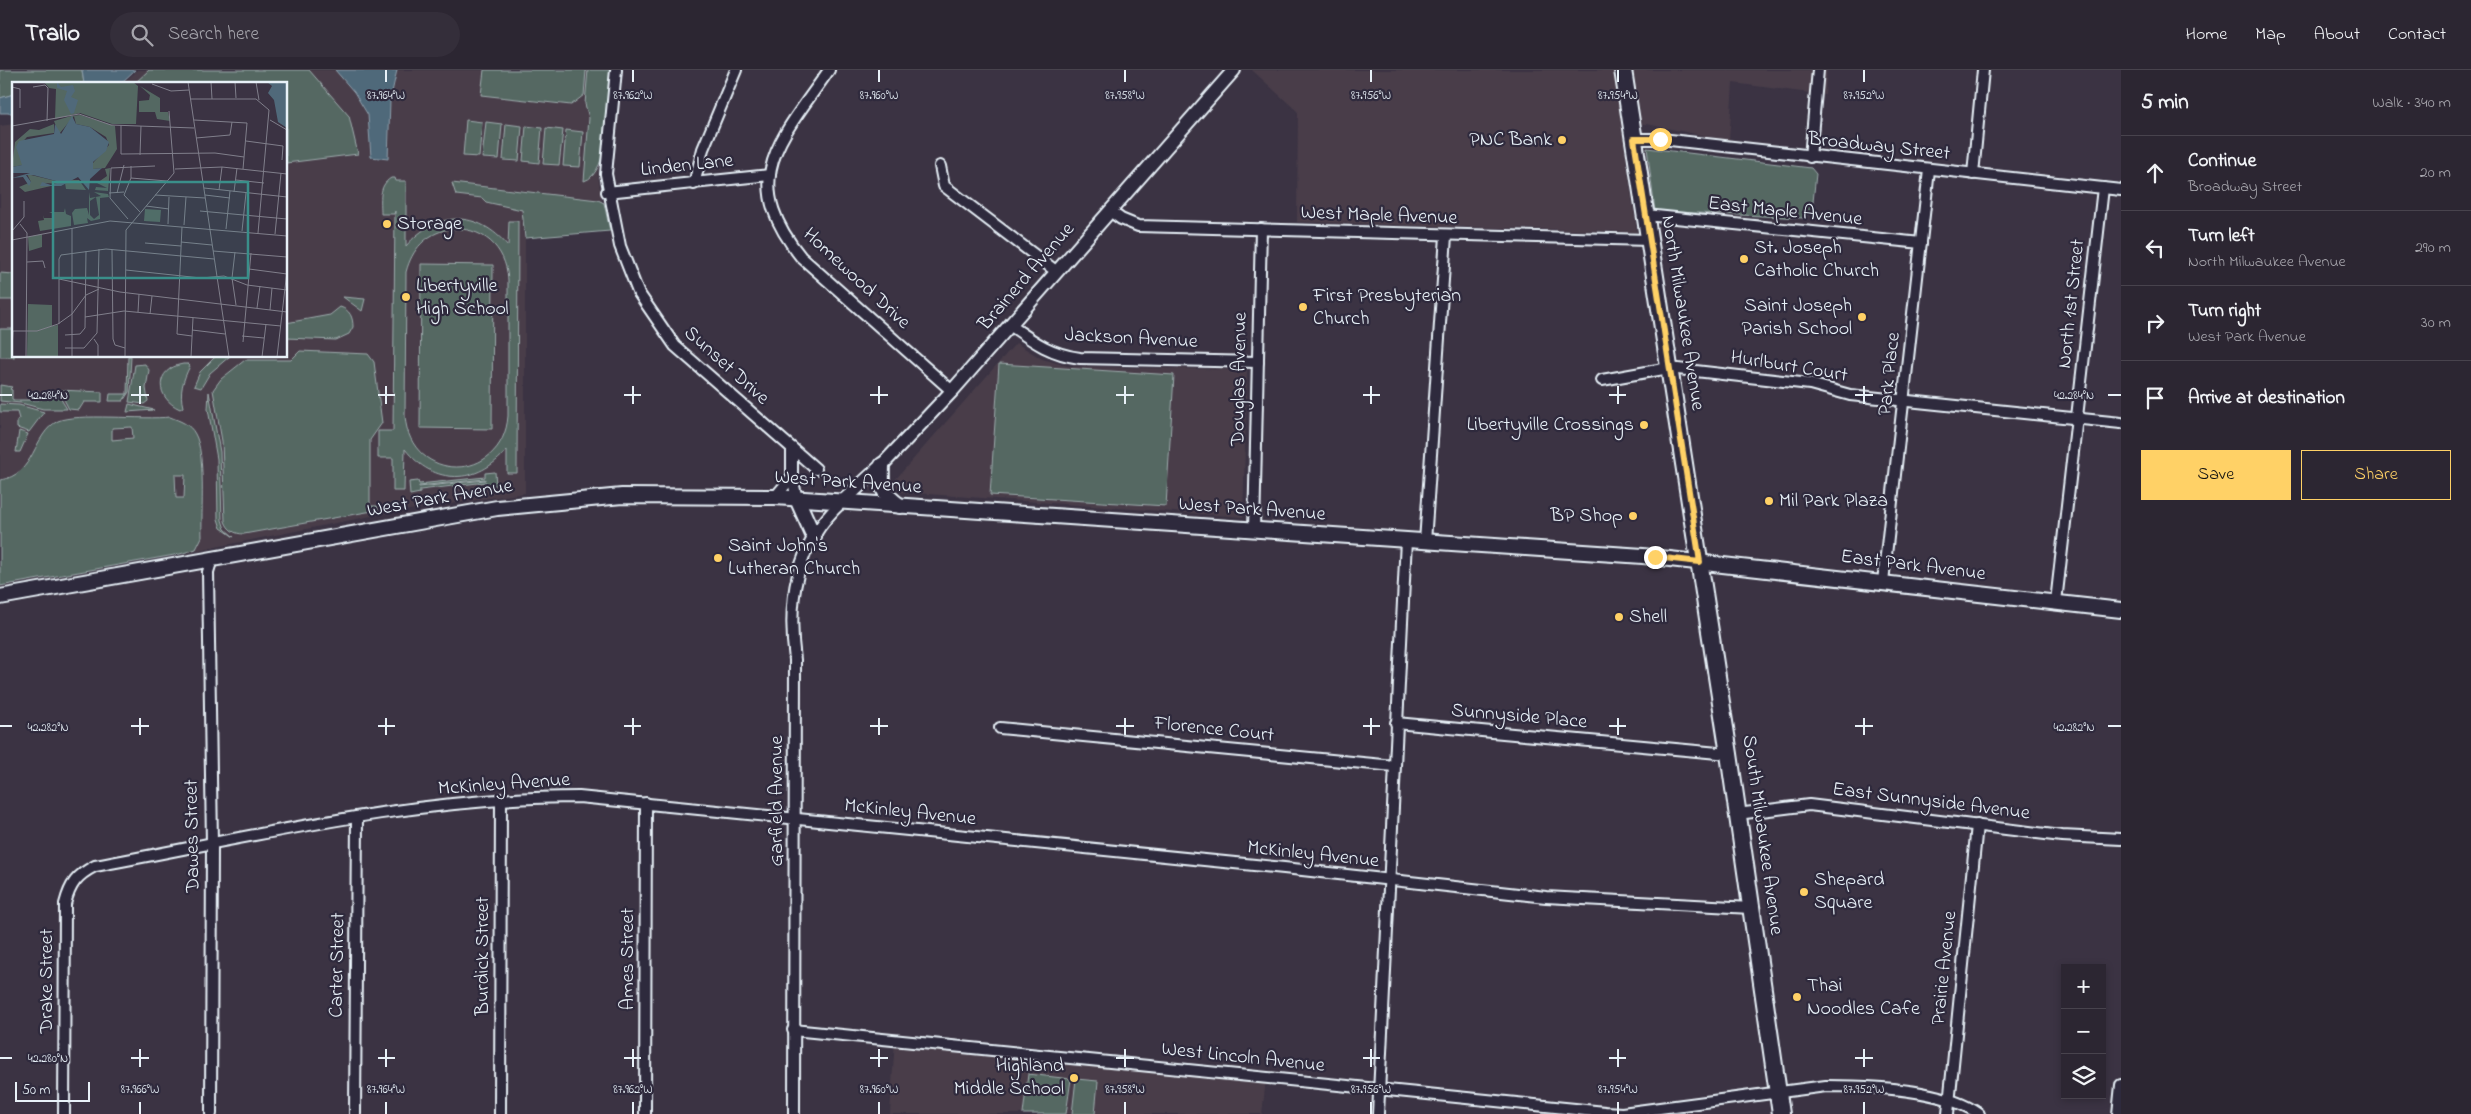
<!DOCTYPE html>
<html lang="en">
<head>
<meta charset="utf-8">
<style>
	:root { --surface:#2c2632; --page:#342e3a; --text:#f1f3f6; --muted:#a6a5ac; --line:#48434d; --accent:#ffd166 }
	body { margin:0; font-family:"Indie Flower",sans-serif; background:var(--page); color:var(--text) }
	.controls { position:absolute; right:15px; bottom:15px; display:grid; overflow:hidden; border-radius:0px; box-shadow:0 2px 8px #0003 }
	.controls button { width:45px; height:45px; display:grid; place-items:center; padding:0; border:0; border-bottom:1px solid var(--line); background:var(--surface); color:var(--text); font:25px sans-serif }
	.scale { position:absolute; left:15px; bottom:12px; width:75px; box-sizing:border-box; padding-left:5px; border:2px solid #e8f1f8; border-top:0; font-size:14px; line-height:18px; white-space:nowrap; color:#e8f1f8; -webkit-text-stroke:4px #2f2a3d; paint-order:stroke }
	.stop { position:absolute; width:15px; height:15px; margin:-11px; border:4px solid #ffd166; border-radius:50%; background:#fff }
	.stop.end { background:#ffd166; border-color:#fff; box-shadow:0 1px 5px #0008 }
	.list { margin:0; padding:0; list-style:none }
	h2 { display:flex; justify-content:space-between; align-items:center; height:65px; margin:0; padding:0 20px; font-size:21px }
	h2 small { font-size:16px; font-weight:400; color:var(--muted) }
	.list li { display:grid; grid-template-columns:32px 1fr auto; gap:15px; align-items:center; box-sizing:border-box; height:75px; padding:0 20px; border-top:1px solid var(--line) }
	.list b { display:block; font-size:19px; white-space:nowrap }
	.list p { margin:0; font-size:16px; white-space:nowrap; color:var(--muted) }
	.list em { font-size:16px; font-style:normal; color:var(--muted) }
	.actions { display:flex; gap:10px; padding:15px 20px }
	.actions a { flex:1; padding:11px 0; border:1px solid var(--accent); border-radius:0px; text-align:center; font-size:18px; color:var(--accent) }
	.actions .main { background:var(--accent); color:#111 }
	.icon { flex:none; width:28px; height:28px; fill:none; stroke:currentColor; stroke-width:2; stroke-linecap:round; stroke-linejoin:round }
	.map { position:relative; flex:none; width:2121px; height:1044px; overflow:hidden }
	header { display:flex; align-items:center; gap:30px; box-sizing:border-box; height:70px; padding:0 25px; background:var(--surface); border-bottom:1px solid var(--line) }
	header strong { font-size:24px }
	nav { display:flex; gap:28px; margin-inline-start:auto; font-size:18px }
	.search { width:350px; height:45px; background:var(--page); display:flex; align-items:center; gap:12px; box-sizing:border-box; padding:0 18px; border-radius:28px; color:var(--muted); font-size:19px }
	main { display:flex }
	aside { flex:1; background:var(--surface) }
	.map>svg:first-child { display:block }
	.built { fill:#493e4a }
	.green { fill:#546862; stroke:#9eacad; fill-rule:evenodd }
	.water { fill:#50697a; stroke:#8d9fac }
	.lines { fill:none; stroke-linecap:round; stroke-linejoin:round }
	.minor-casing { stroke:#e8f1f8; stroke-width:14 }
	.tertiary-casing { stroke:#e8f1f8; stroke-width:16 }
	.secondary-casing { stroke:#e8f1f8; stroke-width:18 }
	.primary-casing { stroke:#e8f1f8; stroke-width:20 }
	.minor { stroke:#2f2a3d; stroke-width:10 }
	.tertiary { stroke:#2f2a3d; stroke-width:12 }
	.secondary { stroke:#2f2a3d; stroke-width:14 }
	.primary { stroke:#2f2a3d; stroke-width:16 }
	.route { stroke:#ffd166; stroke-width:6 }
	.ticks { fill:none; stroke:#e8f1f8; stroke-width:2 }
	.poi-dot { fill:#ffd166; stroke:#2f2a3d; stroke-width:2 }
	.labels { text-anchor:middle; dominant-baseline:central; stroke-width:4.5; stroke-linejoin:round; paint-order:stroke }
	.poi-label { font-size:20px; fill:#e8f1f8; stroke:#2f2a3d; text-anchor:start }
	.street-label { font-size:20px; fill:#e8f1f8; stroke:#2f2a3d }
	.inset-road { fill:none; stroke:#807f8b; stroke-width:1 }
	.view { fill:#3a8f8a; fill-opacity:0.15; stroke:#3a8f8a; stroke-width:2.5 }
	.inset-edge { fill:none; stroke:#e8f1f8; stroke-width:2.5 }
	.ticks-label { font-size:12px; text-anchor:middle; fill:#e8f1f8; stroke:#2f2a3d; stroke-width:4.5; stroke-linejoin:round; paint-order:stroke }
</style>
</head>
<body>
<header>
<strong>Trailo</strong>
<div class="search"><svg class="icon" aria-label="search" viewBox="0 0 24 24"><circle cx="10" cy="10" r="6"/><path d="M15 15l6 6"/></svg>Search here</div>
<nav><a>Home</a><a>Map</a><a>About</a><a>Contact</a></nav>
</header>
<main>
<div class="map">
<svg width="2121" height="1044" viewBox="0 0 2121 1044">
	<rect width="100%" height="100%" fill="#3b3343"/>
	<filter id="ink" filterUnits="userSpaceOnUse"><feTurbulence type="fractalNoise" baseFrequency=".02" numOctaves="2"/><feDisplacementMap in="SourceGraphic" scale="10" xChannelSelector="R" yChannelSelector="G"/><feConvolveMatrix kernelMatrix="1 2 1 2 8 2 1 2 1" color-interpolation-filters="sRGB"/></filter>
	<g filter="url(#ink)">
		<g class="built">
			<polygon points="138,0 611,0 598,104 606,161 525,168 525,423 381,444 180,484 0,517 0,56 14,54 14,286 286,286 286,14 122,14"/>
			<polygon points="1252,0 1827,0 1825,25 1733,13 1729,71 1647,54 1621,54 1637,162 1297,152 1298,42"/>
			<polygon points="1016,273 1042,289 1068,296 1247,300 1243,447 900,422 894,411"/>
			<polygon points="895,970 1266,1009 1262,1044 890,1044"/>
		</g>
		<g class="green">
			<polygon points="0,0 82,0 84,14 14,14 14,24 0,28"/>
			<polygon points="149,0 309,0 349,46 358,84 286,93 286,14 134,14"/>
			<polygon points="484,0 586,0 584,25 571,35 481,25"/>
			<path d="M588 0H611C609 24 611 104 584 111L589 48 585 34Z"/>
			<polygon points="466,50 482,52 479,87 463,86"/>
			<polygon points="486,52 502,54 499,89 482,88"/>
			<polygon points="506,54 522,56 519,91 503,90"/>
			<polygon points="526,56 542,58 539,93 523,91"/>
			<polygon points="546,58 563,60 559,95 543,94"/>
			<polygon points="566,60 583,62 580,97 563,96"/>
			<polygon points="1647,78 1811,98 1816,104 1812,141 1804,148 1655,141"/>
			<path d="M391 108H395L396 111H406V176C437 140 478 140 508 176L509 151H518L517 403H507V380C477 415 434 416 405 379L404 421H393V388H378V361H393L395 141 394 144H381C381 130 378 116 391 108ZM449 159C482 156 506 177 508 210V346C503 414 410 414 405 346L406 202C412 179 426 164 449 159Z"/>
			<polygon points="452,113 598,130 604,133 610,161 525,168 522,140 486,132 482,128 456,125"/>
			<polygon points="421,194 493,195 492,359 420,358"/>
			<polygon points="0,203 14,204 14,230 0,230"/>
			<polygon points="343,227 365,229 362,241"/>
			<path d="M340 237C350 240 353 247 353 257L349 264 336 270 286 268V253L330 245Z"/>
			<rect x="0" y="259" width="14" height="28"/>
			<path d="M300 281 368 284 374 292 382 353 370 370V436H377L378 440 244 464C235 464 228 460 225 451L222 371 213 320 221 309 245 290H291Z"/>
			<polygon points="128,286 131,286 129,322 123,331 109,331 110,324 127,324"/>
			<polygon points="216,286 230,286 210,303 201,318 194,316 200,302"/>
			<polygon points="145,294 149,300 146,318 148,331 144,334 129,332 135,295"/>
			<path d="M183 294H188L190 296C183 310 179 322 183 337L180 339C155 328 154 299 183 294Z"/>
			<polygon points="999,294 1174,305 1166,436 990,425"/>
			<polygon points="0,315 12,317 10,319 12,320 12,329 14,330 39,330 42,325 48,325 48,321 55,322 56,326 59,326 67,339 43,339 21,333 0,331"/>
			<polygon points="59,320 102,322 102,332 84,332 79,340 69,339"/>
			<polygon points="209,322 220,382 222,450 225,459 234,467 221,458 218,449 217,389 208,339"/>
			<polygon points="0,334 19,335 44,342 29,362 17,358 17,350 19,349 17,342 0,342"/>
			<polygon points="129,334 154,340 127,342"/>
			<path d="M170 347C180 351 190 354 195 364 206 383 201 443 202 467L196 479 180 484 0 516V410C36 405 32 364 58 351 76 343 144 350 170 347ZM112 358 132 357 133 368 112 370ZM175 405H185L184 428H176Z"/>
			<polygon points="19,361 28,364 20,382 16,382"/>
			<path d="M495 402 496 415 486 416V412L420 420V423L410 425 409 412 418 411 419 414 485 407V403ZM485 409V410L419 417V416Z"/>
			<polygon points="1028,1004 1071,1009 1066,1044 1023,1044"/>
			<polygon points="1076,1009 1098,1011 1095,1044 1072,1044"/>
		</g>
		<g class="water">
			<polygon points="82,0 135,0 120,14 84,14"/>
			<polygon points="335,0 397,0 390,31 388,89 371,87 368,45 354,22"/>
			<polygon points="14,24 14,43 0,43 0,28"/>
		</g>
		<g class="lines">
			<defs>
				<g id="minor">
					<polyline points="616,0 606,104 620,176 638,222 675,276 816,399"/>
					<path d="M829 0C782 68 737 108 801 187L952 321"/>
					<polyline points="1634,69 1661,69 2121,120"/>
					<polyline points="1810,87 1818,0"/>
					<polyline points="940,96 944,116 1057,202"/>
					<polyline points="1973,104 1983,0"/>
					<polyline points="694,114 703,79 736,0"/>
					<polyline points="607,122 770,105"/>
					<polyline points="1110,141 1121,149 1138,156 1649,170"/>
					<polyline points="1646,145 1921,173"/>
					<path d="M1010 255C1034 272 1050 284 1080 288L1258 292"/>
					<polyline points="1602,310 1669,298 1810,314 1850,325 2121,353"/>
					<polyline points="792,378 792,407 797,429"/>
					<polyline points="775,427 792,407"/>
					<polyline points="1254,460 1261,159"/>
					<polyline points="1425,472 1446,166"/>
					<polyline points="1883,512 1929,100"/>
					<polyline points="2056,532 2103,118"/>
					<polyline points="1396,653 1729,684"/>
					<polyline points="1000,658 1394,696"/>
					<polyline points="1737,744 1809,735 2062,766 2121,769"/>
					<path d="M793 960 1605 1042 1622 1043 1826 1016C1868 1016 1945 1019 1979 1044"/>
					<path d="M64 1044 65 834C70 814 77 805 95 796 255 766 415 727 579 727L1284 798 1546 827 1751 838"/>
					<polyline points="211,1044 212,774 208,502 212,489"/>
					<polyline points="355,1044 357,747"/>
					<polyline points="500,1044 501,729"/>
					<polyline points="645,1044 646,733"/>
					<path d="M794 1044 795 590C787 531 795 475 842 432"/>
					<polyline points="1378,1044 1406,470"/>
					<polyline points="1948,1044 1977,755"/>
					<polyline points="2118,1044 2121,1015"/>
				</g>
				<polyline id="tertiary" points="842,432 882,395 952,321 1234,0"/>
				<g id="secondary">
					<path d="M882 395C881 419 881 422 900 436"/>
					<polyline points="797,429 814,467"/>
					<polyline points="0,527 497,438 622,426 775,427 1643,486 2121,540"/>
				</g>
				<polyline id="primary" points="1623,0 1729,684 1781,1044"/>
			</defs>
			<use href="#minor" class="minor-casing"/>
			<use href="#tertiary" class="tertiary-casing"/>
			<use href="#secondary" class="secondary-casing"/>
			<use href="#primary" class="primary-casing"/>
			<use href="#minor" class="minor"/>
			<use href="#tertiary" class="tertiary"/>
			<use href="#secondary" class="secondary"/>
			<use href="#primary" class="primary"/>
		</g>
	</g>
	<g class="lines" filter="url(#ink)">
		<polyline class="route" points="1655,487 1700,492 1634,69 1660,69"/>
	</g>
	<path class="ticks" d="M386 0V12M633 0V12M879 0V12M1125 0V12M1371 0V12M1618 0V12M1864 0V12M140 316V334M386 316V334M633 316V334M879 316V334M1125 316V334M1371 316V334M1618 316V334M1864 316V334M0 325H12M131 325H149M378 325H395M624 325H641M870 325H888M1116 325H1134M1363 325H1380M1609 325H1626M1855 325H1873M2108 325H2121M140 648V665M386 648V665M633 648V665M879 648V665M1125 648V665M1371 648V665M1618 648V665M1864 648V665M0 656H12M131 656H149M378 656H395M624 656H641M870 656H888M1116 656H1134M1363 656H1380M1609 656H1626M1855 656H1873M2108 656H2121M140 979V997M386 979V997M633 979V997M879 979V997M1125 979V997M1371 979V997M1618 979V997M1864 979V997M0 988H12M131 988H149M378 988H395M624 988H641M870 988H888M1116 988H1134M1363 988H1380M1609 988H1626M1855 988H1873M140 1032V1044M386 1032V1044M633 1032V1044M879 1032V1044M1125 1032V1044M1371 1032V1044M1618 1032V1044M1864 1032V1044"/>
	<g class="poi-dot">
		<circle cx="1562" cy="70" r="5"/>
		<circle cx="387" cy="154" r="5"/>
		<circle cx="1744" cy="189" r="5"/>
		<circle cx="406" cy="227" r="5"/>
		<circle cx="1303" cy="237" r="5"/>
		<circle cx="1862" cy="247" r="5"/>
		<circle cx="1644" cy="355" r="5"/>
		<circle cx="1769" cy="431" r="5"/>
		<circle cx="1633" cy="446" r="5"/>
		<circle cx="718" cy="488" r="5"/>
		<circle cx="1619" cy="547" r="5"/>
		<circle cx="1804" cy="822" r="5"/>
		<circle cx="1797" cy="927" r="5"/>
		<circle cx="1074" cy="1008" r="5"/>
	</g>
	<g class="labels">
		<g class="poi-label">
			<text x="1552" y="70" text-anchor="end">PNC Bank</text>
			<text x="397" y="154">Storage</text>
			<text x="1754" y="178">St. Joseph<tspan x="1754" dy="23">Catholic Church</tspan></text>
			<text x="416" y="216">Libertyville<tspan x="416" dy="23">High School</tspan></text>
			<text x="1313" y="226">First Presbyterian<tspan x="1313" dy="23">Church</tspan></text>
			<text x="1852" y="236" text-anchor="end">Saint Joseph<tspan x="1852" dy="23">Parish School</tspan></text>
			<text x="1634" y="355" text-anchor="end">Libertyville Crossings</text>
			<text x="1779" y="431">Mil Park Plaza</text>
			<text x="1623" y="446" text-anchor="end">BP Shop</text>
			<text x="728" y="476">Saint John's<tspan x="728" dy="23">Lutheran Church</tspan></text>
			<text x="1629" y="547">Shell</text>
			<text x="1814" y="810">Shepard<tspan x="1814" dy="23">Square</tspan></text>
			<text x="1807" y="916">Thai<tspan x="1807" dy="23">Noodles Cafe</tspan></text>
			<text x="1064" y="996" text-anchor="end">Highland<tspan x="1064" dy="23">Middle School</tspan></text>
		</g>
		<g class="street-label">
			<text transform="translate(1879 77) rotate(6)">Broadway Street</text>
			<text transform="translate(687 96) rotate(-6)">Linden Lane</text>
			<text transform="translate(1785 142) rotate(6)">East Maple Avenue</text>
			<text transform="translate(1379 146) rotate(2)">West Maple Avenue</text>
			<text transform="translate(1027 207) rotate(-49)">Brainerd Avenue</text>
			<text transform="translate(856 209) rotate(43)">Homewood Drive</text>
			<text transform="translate(2072 234) rotate(-84)">North 1st Street</text>
			<text transform="translate(1682 243) rotate(81)">North Milwaukee Avenue</text>
			<text transform="translate(1131 269) rotate(3)">Jackson Avenue</text>
			<text transform="translate(726 296) rotate(42)">Sunset Drive</text>
			<text transform="translate(1789 297) rotate(9)">Hurlburt Court</text>
			<text transform="translate(1890 304) rotate(-84)">Park Place</text>
			<text transform="translate(1240 309) rotate(-89)">Douglas Avenue</text>
			<text transform="translate(848 413) rotate(4)">West Park Avenue</text>
			<text transform="translate(440 429) rotate(-10)">West Park Avenue</text>
			<text transform="translate(1252 440) rotate(4)">West Park Avenue</text>
			<text transform="translate(1913 496) rotate(7)">East Park Avenue</text>
			<text transform="translate(1519 647) rotate(5)">Sunnyside Place</text>
			<text transform="translate(1214 660) rotate(6)">Florence Court</text>
			<text transform="translate(504 715) rotate(-4)">McKinley Avenue</text>
			<text transform="translate(777 731) rotate(-90)">Garfield Avenue</text>
			<text transform="translate(1931 732) rotate(7)">East Sunnyside Avenue</text>
			<text transform="translate(910 743) rotate(6)">McKinley Avenue</text>
			<text transform="translate(1762 765) rotate(82)">South Milwaukee Avenue</text>
			<text transform="translate(193 766) rotate(-91)">Dawes Street</text>
			<text transform="translate(1313 785) rotate(6)">McKinley Avenue</text>
			<text transform="translate(483 886) rotate(-90)">Burdick Street</text>
			<text transform="translate(628 889) rotate(-90)">Ames Street</text>
			<text transform="translate(338 895) rotate(-89)">Carter Street</text>
			<text transform="translate(1945 898) rotate(-84)">Prairie Avenue</text>
			<text transform="translate(47 911) rotate(-90)">Drake Street</text>
			<text transform="translate(1243 988) rotate(6)">West Lincoln Avenue</text>
		</g>
	</g>
	<g transform="translate(12 12)">
		<rect width="275" height="275" fill="#3b3343"/>
		<path d="M32 0H121L126 4 124 42H100L68 31 43 37 44 7 37 6ZM128 4 148 16V30H156L158 39 145 37 143 30H127V19L137 18 138 13ZM68 33 103 44 105 67 93 86 81 87V81L97 63 94 55 78 45 64 42 62 34 47 52 42 39 59 34ZM42 42V51L15 55 5 66 11 83 0 85 3 60 18 47 27 48ZM98 86 96 109 83 108 84 105 95 106 85 101 95 94 93 87ZM15 92 48 100 49 102 32 101 31 104H39L13 110 7 105 19 100ZM58 98H67L74 108 54 107 53 101ZM77 110 78 116 89 114 82 110 96 112 97 115 88 116V137L79 139 75 136 76 141 62 143 60 131 63 127 75 126 77 133ZM84 115 87 133 82 137 78 133V119ZM53 126 54 132 59 134V144L28 149 26 139 32 138 31 133 32 136H42V132L37 130H52ZM133 127 149 128 148 140 132 139ZM30 152V165L17 169 16 155ZM16 222 40 223V244L46 243V274H15Z" fill="#546862" fill-rule="evenodd"/>
		<path d="M45 0 49 5 61 3 63 9 59 15 66 18 62 31 59 32 52 18 55 9 45 6ZM255 0H275V46L266 40 262 18 256 11 260 4ZM60 34 64 42 78 45 97 60 94 69 81 80V87L90 86 78 97 77 108 66 95 49 104H28L30 100 39 103 48 100 21 93H14L19 100 17 104 11 95 0 96 18 91H0V85L10 83 4 65 7 59 42 52 43 42 49 52Z" fill="#50697a"/>
		<path class="inset-road" d="M176 0 217 275M199 0 200 17M223 0 224 16M244 0 247 18M140 2 159 9 177 8M0 5 8 7V26M21 5 33 3 36 6 35 39M178 17H244L257 28 246 151M182 38 235 41 231 87M258 38 275 48M109 43V72L203 71 232 75M0 44 67 32 99 43 182 46M184 56 218 53 220 40M234 59 271 64 270 78M128 73 129 44M119 84V96L112 113 128 130M163 87 210 85 275 92M119 96 155 99M224 98 252 101M192 106 275 115M207 108 210 85M222 110 225 86M97 111 112 110M105 111 112 83M143 113 193 116M193 113 218 116M134 124 157 127M188 129 275 137M116 137 98 116 99 86 143 84M8 142 15 151 14 275M156 142 157 115M172 143 174 115M170 145 165 252 180 254M214 147 218 109M0 149 12 135V119M230 149 234 111M263 152 269 91M0 158 98 139 275 154M169 160 200 163M133 161 169 164M100 168 101 257 103 263 113 266M201 169 275 175M223 170 220 196 224 223M15 180 31 179 33 186M237 187 275 192M114 188 189 196 212 194 235 203 275 208M47 197 108 210 275 230M245 226 248 204M258 228 260 206M126 230 127 212M138 232 140 214M73 235 112 229 269 244M47 242V177L49 173 94 167 202 177M180 248 213 252M0 249H25L46 242 60 232 74 213 87 207M53 253 68 252 73 246 74 169M230 254 252 256M82 257 86 263V275M231 260 239 171M53 266H72L85 251 87 167M0 267 1 249M60 275V146M113 275 114 148 162 91 157 29M179 275 181 236M250 275 254 242M265 275 275 189"/>
		<path class="view" d="M41 100H236V196H41Z"/>
		<rect width="275" height="275" class="inset-edge"/>
	</g>
	<g class="ticks-label">
		<text x="386" y="29">87.964°W</text>
		<text x="633" y="29">87.962°W</text>
		<text x="879" y="29">87.960°W</text>
		<text x="1125" y="29">87.958°W</text>
		<text x="1371" y="29">87.956°W</text>
		<text x="1618" y="29">87.954°W</text>
		<text x="1864" y="29">87.952°W</text>
		<text x="48" y="329">42.284°N</text>
		<text x="2074" y="329">42.284°N</text>
		<text x="48" y="661">42.282°N</text>
		<text x="2074" y="661">42.282°N</text>
		<text x="48" y="992">42.280°N</text>
		<text x="140" y="1023">87.966°W</text>
		<text x="386" y="1023">87.964°W</text>
		<text x="633" y="1023">87.962°W</text>
		<text x="879" y="1023">87.960°W</text>
		<text x="1125" y="1023">87.958°W</text>
		<text x="1371" y="1023">87.956°W</text>
		<text x="1618" y="1023">87.954°W</text>
		<text x="1864" y="1023">87.952°W</text>
	</g>
</svg>
<div class="controls">
<button>+</button>
<button>−</button>
<button><svg class="icon" aria-label="layers" viewBox="0 0 24 24"><path d="M12 4l9 5-9 5-9-5zM3 14l9 5 9-5"/></svg></button>
</div>
<div class="scale">50 m</div>
<div class="stop" style="left:1660px;top:69px"></div>
<div class="stop end" style="left:1655px;top:487px"></div>
</div>
<aside>
<h2>5 min<small>Walk · 340 m</small></h2>
<ul class="list">
<li><svg class="icon" aria-label="ahead" viewBox="0 0 24 24"><path d="M12 20V5M6 11l6-6 6 6"/></svg><div><b>Continue</b><p>Broadway Street</p></div><em>20 m</em></li>
<li><svg class="icon" aria-label="left" viewBox="0 0 24 24"><path d="M17 20v-9H6M10 6l-5 5 5 5"/></svg><div><b>Turn left</b><p>North Milwaukee Avenue</p></div><em>290 m</em></li>
<li><svg class="icon" aria-label="right" viewBox="0 0 24 24"><path d="M7 20v-9h11M14 6l5 5-5 5"/></svg><div><b>Turn right</b><p>West Park Avenue</p></div><em>30 m</em></li>
<li><svg class="icon" aria-label="arrive" viewBox="0 0 24 24"><path d="M6 21V4h12l-3 4 3 4H6"/></svg><div><b>Arrive at destination</b></div></li>
</ul>
<div class="actions"><a class="main">Save</a><a>Share</a></div>
</aside>
</main>
</body>
</html>
